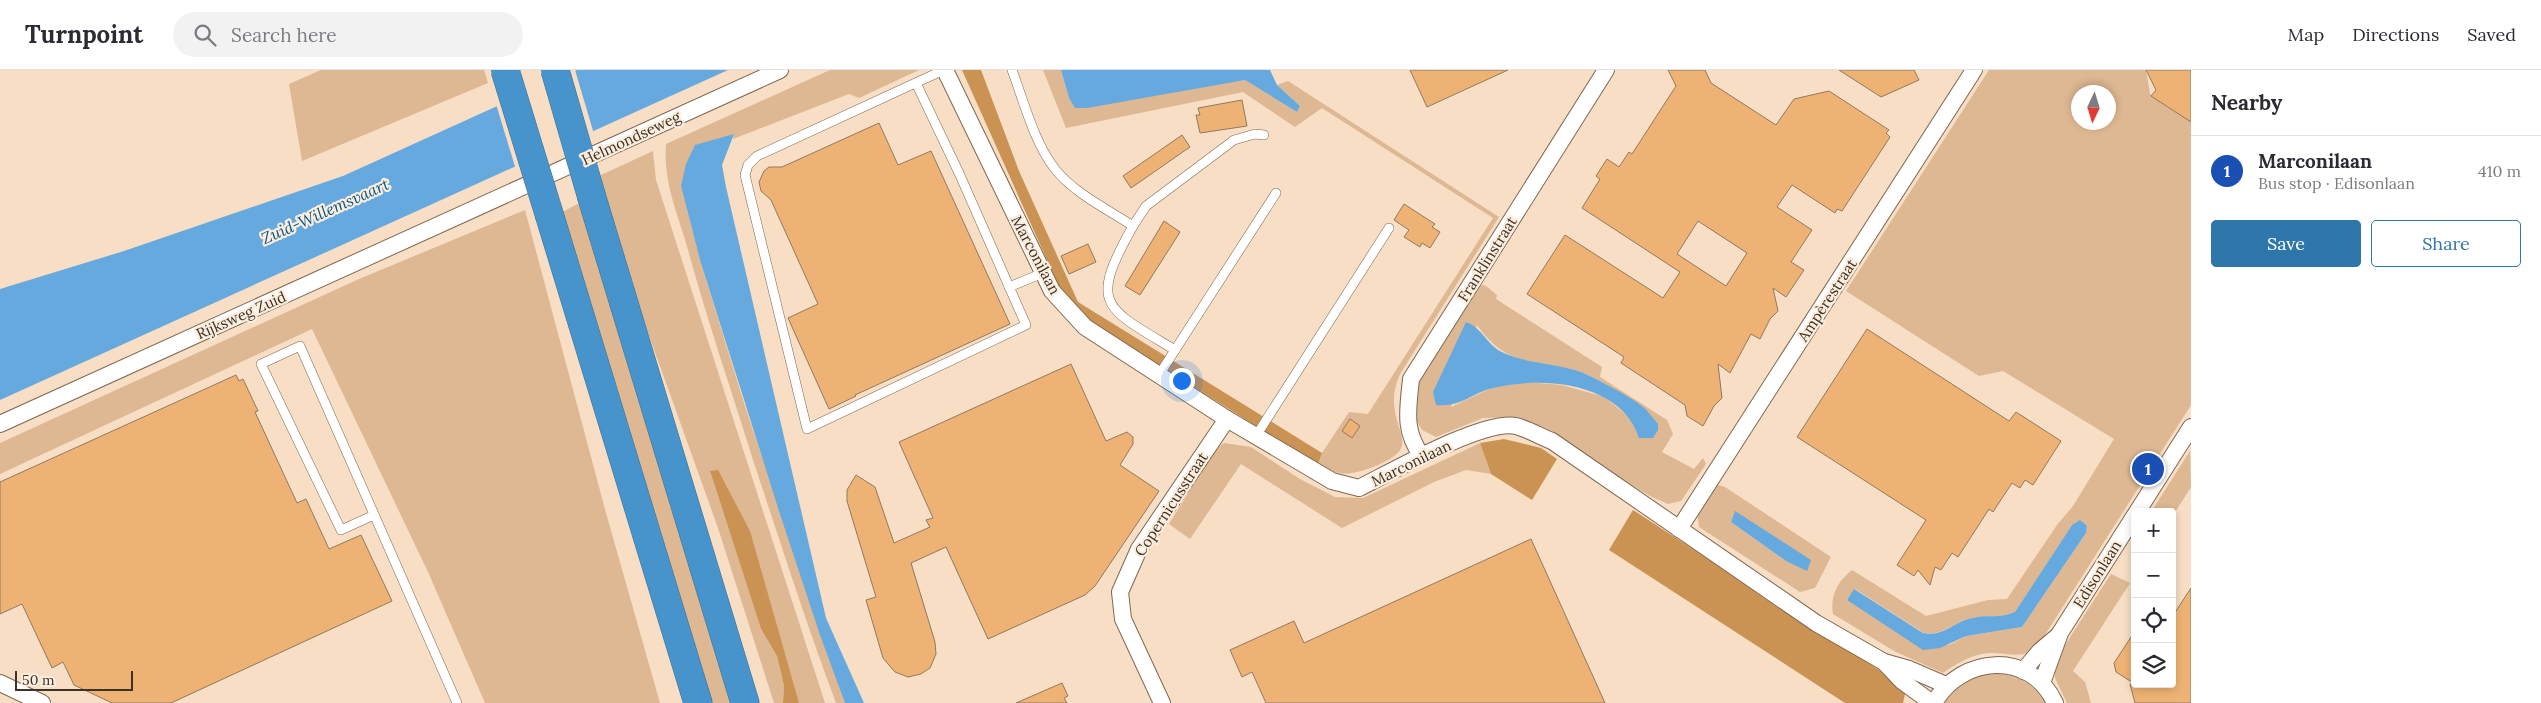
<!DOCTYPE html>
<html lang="en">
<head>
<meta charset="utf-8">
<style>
	:root { --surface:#fff; --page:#f2f2f3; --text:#2b2b33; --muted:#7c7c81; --line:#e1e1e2; --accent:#2f76aa }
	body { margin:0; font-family:Lora,serif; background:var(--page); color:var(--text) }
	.controls { position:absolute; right:15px; bottom:15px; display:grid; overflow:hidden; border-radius:5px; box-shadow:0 2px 8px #0003 }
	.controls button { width:45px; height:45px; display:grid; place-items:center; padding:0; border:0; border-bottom:1px solid var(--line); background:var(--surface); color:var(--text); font:25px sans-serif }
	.compass { position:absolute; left:2071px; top:15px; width:45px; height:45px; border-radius:50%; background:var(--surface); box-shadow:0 2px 8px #0003; rotate:184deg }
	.scale { position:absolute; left:15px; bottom:12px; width:118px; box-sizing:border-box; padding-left:5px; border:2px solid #3c3228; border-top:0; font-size:14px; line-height:18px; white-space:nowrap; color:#3c3228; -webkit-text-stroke:4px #fceddd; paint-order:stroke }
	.you { position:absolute; left:1181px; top:310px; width:18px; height:18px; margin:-12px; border:4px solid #fff; border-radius:50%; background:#1a73e8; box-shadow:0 0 0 8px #1a73e833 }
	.badge { display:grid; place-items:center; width:32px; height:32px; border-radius:50%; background:var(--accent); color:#fff; font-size:16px; font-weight:700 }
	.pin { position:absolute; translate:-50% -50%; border:2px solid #fff; box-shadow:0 1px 5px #0006 }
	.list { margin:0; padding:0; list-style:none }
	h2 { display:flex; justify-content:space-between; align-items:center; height:65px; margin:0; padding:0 20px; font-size:21px }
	h2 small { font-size:16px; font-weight:400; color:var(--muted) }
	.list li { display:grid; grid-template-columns:32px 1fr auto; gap:15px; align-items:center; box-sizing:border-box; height:70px; padding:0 20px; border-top:1px solid var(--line) }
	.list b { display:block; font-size:19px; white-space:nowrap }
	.list p { margin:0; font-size:16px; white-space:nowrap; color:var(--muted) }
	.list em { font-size:16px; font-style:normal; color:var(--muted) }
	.actions { display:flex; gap:10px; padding:15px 20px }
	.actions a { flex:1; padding:11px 0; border:1px solid var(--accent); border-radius:5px; text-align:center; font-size:18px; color:var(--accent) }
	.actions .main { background:var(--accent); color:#fff }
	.icon { flex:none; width:28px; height:28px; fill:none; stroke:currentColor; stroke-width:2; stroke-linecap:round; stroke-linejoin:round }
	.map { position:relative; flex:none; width:2191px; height:633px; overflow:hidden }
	header { display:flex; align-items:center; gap:30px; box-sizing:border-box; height:70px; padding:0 25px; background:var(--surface); border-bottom:1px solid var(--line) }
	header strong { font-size:24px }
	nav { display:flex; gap:28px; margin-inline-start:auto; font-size:18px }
	.search { width:350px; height:45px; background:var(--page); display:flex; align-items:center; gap:12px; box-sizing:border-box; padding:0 18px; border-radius:28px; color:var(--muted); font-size:19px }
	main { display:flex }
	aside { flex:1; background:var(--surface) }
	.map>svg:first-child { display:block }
	.green { fill:#ddb892; fill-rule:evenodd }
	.forest { fill:#ca9253 }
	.water { fill:#65a9df }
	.pier { fill:#f7dec4 }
	.building { fill:#eeb374; stroke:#907962; fill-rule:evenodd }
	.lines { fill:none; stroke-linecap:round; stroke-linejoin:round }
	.service-casing { stroke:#7e6851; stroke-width:10 }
	.minor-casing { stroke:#7e6851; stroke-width:18 }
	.motorway-casing { stroke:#437193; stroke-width:29 }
	.service { stroke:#fff; stroke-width:9 }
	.minor { stroke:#fff; stroke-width:16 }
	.motorway { stroke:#4793cc; stroke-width:28 }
	.motorway-bridge-casing { stroke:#437193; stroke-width:29; stroke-linecap:butt }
	.motorway-bridge { stroke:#4793cc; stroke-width:28 }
	.labels { text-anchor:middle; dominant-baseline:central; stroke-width:4.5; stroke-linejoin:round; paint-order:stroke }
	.street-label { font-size:15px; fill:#3c3228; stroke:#fceddd }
	.water-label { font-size:16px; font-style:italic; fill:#04598b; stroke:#fceddd }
</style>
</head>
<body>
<header>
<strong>Turnpoint</strong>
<div class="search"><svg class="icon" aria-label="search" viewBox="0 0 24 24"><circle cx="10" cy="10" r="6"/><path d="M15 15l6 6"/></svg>Search here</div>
<nav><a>Map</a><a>Directions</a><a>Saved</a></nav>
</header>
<main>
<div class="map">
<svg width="2191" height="633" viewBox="0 0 2191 633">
	<rect width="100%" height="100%" fill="#f7dec4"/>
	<g class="green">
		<polygon points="321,0 484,0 488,13 302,91 289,14"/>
		<path d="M830 0H919L859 28 849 24 733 69 734 64 681 116 700 190 744 333 845 633H836C806 553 780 471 753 390 732 322 709 256 690 187 680 148 663 116 666 74Z"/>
		<path d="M1043 0H1061L1069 28 1184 19 1245 10 1297 42 1300 36 1277 15 1288 11 1499 147 1400 304C1397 312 1394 320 1394 330 1394 366 1423 377 1373 397 1349 406 1340 406 1318 395L1322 383 1349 342 1368 344 1493 148 1322 38 1295 57 1243 22 1066 58Z"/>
		<path d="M1989 0H2146L2150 24 2191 50V335L2036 579C2020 591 2000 580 1982 584 1967 587 1955 595 1943 603L1894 581 1833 544C1830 526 1837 512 1852 500L1926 546 1988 530 2007 529 2057 455 2073 436 2114 369 2003 301 1979 306 1846 221ZM2078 22H2108V52H2078ZM2072 455 2087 456 2086 463 2022 557 1966 566 1949 575 1847 529 1855 519 1924 563C1944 566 1953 552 1972 548 1987 544 2000 549 2015 542Z"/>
		<polygon points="653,81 656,110 825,633 799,633 710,401 761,559 777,586 784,616 783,633 774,633 718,458 637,232 599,106"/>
		<polygon points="581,132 737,633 710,633 561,143"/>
		<polygon points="525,140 606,443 660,633 485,633 428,502 312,259 0,404 0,373 359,209"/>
		<path d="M1480 214 1486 216 1497 225 1496 229 1602 297 1600 307 1667 350 1673 364 1662 382 1694 399 1703 388 1706 394 1681 431 1668 434 1650 426 1519 347 1483 348 1436 367 1422 360 1416 350 1413 320 1474 218ZM1477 255C1506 296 1530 289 1574 300 1589 304 1609 316 1622 324 1632 331 1645 357 1653 368L1605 327 1562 315 1526 312 1491 318 1451 337Z"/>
		<polygon points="1224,373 1251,377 1300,409 1335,427 1363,428 1480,373 1491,404 1466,400 1434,412 1342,458 1241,394 1190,469 1169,454 1215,380"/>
		<polygon points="2190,381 2191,417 2172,447 2172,442 2151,442"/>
		<path d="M1715 414 1725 417 1831 487 1815 518 1800 522 1699 457 1697 442ZM1735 442 1786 491 1731 452Z"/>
		<polygon points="2111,504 2130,513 2073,601 2085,612 2091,633 2067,633 2055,608 2054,592"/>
		<path d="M1986 603C2012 603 2031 610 2046 633H1944C1955 616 1967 609 1986 603Z"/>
	</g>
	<g class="forest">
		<path d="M962 0H981L1019 101 1078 232 1322 383 1318 395 1095 255C1077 242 1066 230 1056 210Z"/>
		<polygon points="1504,369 1541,378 1557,389 1532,430 1491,404 1480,373"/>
		<polygon points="718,400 750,461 799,633 783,633 784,616 777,586 761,559 710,401"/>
		<polygon points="1633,440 1879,600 1905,624 1903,633 1845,633 1609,480"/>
	</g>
	<g class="water">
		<polygon points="577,0 728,0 0,330 0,219 124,181 343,106"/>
		<polygon points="1061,0 1270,0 1277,15 1300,36 1297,42 1245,10 1087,38 1075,38 1069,28"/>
		<polygon points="734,64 722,95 726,117 826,548 864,633 845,633 820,565 779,441 700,190 681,116 686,94 695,75"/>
		<path d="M1466 252C1483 258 1487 276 1504 283 1526 293 1551 293 1575 300 1589 304 1631 327 1642 336 1648 341 1653 348 1658 354V360L1653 368H1639C1621 312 1542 306 1493 318 1469 324 1463 337 1436 335L1433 322Z"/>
		<polygon points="1735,441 1811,490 1807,501 1786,491 1731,452"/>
		<path d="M2080 450 2087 456 2086 463 2022 557 1966 566 1940 578 1923 580 1847 530 1854 519 1923 563C1944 567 1953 552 1972 548 1987 544 2000 549 2015 542L2072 455Z"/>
	</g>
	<polygon class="pier" points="571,0 575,0 594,64 516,100 496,34"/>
	<g class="building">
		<polygon points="1410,0 1508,0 1427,37"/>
		<path d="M1668 0H1705L1711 13 1776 55 1794 29 1829 21 1889 60 1886 63 1890 67 1842 141 1837 139 1835 143 1792 115 1777 137 1812 160 1791 192 1804 200 1786 227 1773 218 1778 241 1770 249 1760 269 1751 264 1730 303 1718 294 1722 328 1714 336 1703 356 1687 346 1685 335 1621 293 1624 287 1527 224 1565 165 1663 228 1680 202 1582 138 1600 109 1596 106 1607 89 1619 97 1629 82 1632 84 1676 16ZM1698 151 1747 183 1726 216 1677 184Z"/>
		<polygon points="1839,0 1914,0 1919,10 1881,27"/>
		<polygon points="2146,0 2191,0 2191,52 2151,26 2156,20"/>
		<polygon points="1242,30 1247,56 1200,63 1196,45 1200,45 1198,38"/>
		<polygon points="879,53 898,95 931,81 1010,254 855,325 856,326 829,339 788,248 818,234 771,130 761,121 759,112 764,101 769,97 782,97"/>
		<polygon points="1182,65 1190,77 1131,118 1123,106"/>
		<polygon points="1404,134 1435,154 1432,157 1440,162 1430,178 1422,173 1420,177 1404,167 1409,160 1394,150"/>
		<polygon points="1164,151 1180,162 1140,225 1125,216"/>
		<polygon points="1088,174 1096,192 1069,204 1061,186"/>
		<polygon points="1867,259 2009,351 2016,342 2061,371 2033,415 2025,410 2020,418 2012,413 1993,442 1989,439 1958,487 1952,483 1941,500 1935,497 1930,515 1918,500 1914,506 1897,495 1926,450 1797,367"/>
		<polygon points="1071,294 1106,371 1127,362 1133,367 1133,374 1120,395 1159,421 1095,516 1085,525 988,569 946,477 911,493 935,572 936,584 930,598 921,604 908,607 895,602 883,588 866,530 876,527 847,431 847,420 856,405 875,417 894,473 930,457 926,450 933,448 899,372"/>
		<polygon points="236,305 239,311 243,309 258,341 255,342 297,433 306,429 329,479 361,465 392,531 171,633 112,633 74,615 63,592 52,598 22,534 0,544 0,412"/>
		<polygon points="1350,349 1360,356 1352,368 1342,361"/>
		<polygon points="1531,469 1605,633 1266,633 1252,602 1242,607 1230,580 1294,551 1304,573"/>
		<polygon points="2191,518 2191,633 2135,633 2130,614 2172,614 2172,547"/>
		<polygon points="2135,561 2135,614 2116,602 2114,593"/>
		<polygon points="1062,613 1068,626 1064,628 1067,633 1016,633"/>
	</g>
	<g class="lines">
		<defs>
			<g id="service">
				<path d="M1012 0C1024 32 1034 72 1055 99 1074 123 1107 139 1133 156L1146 136 1234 70 1255 64 1264 65"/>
				<polyline points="916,13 959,103 1026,255 807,359 745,105 748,95 757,86 924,9 944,0"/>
				<path d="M1133 156C1088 236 1104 237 1175 280"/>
				<polyline points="1009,217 1043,203"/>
				<polyline points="1159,305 1276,123"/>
				<polyline points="1256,366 1389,158"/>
				<polyline points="374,445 341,460 261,294 300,276 457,633"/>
			</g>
			<g id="minor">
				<path d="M945 0 1052 221 1085 257 1227 349 1332 411 1359 418C1391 402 1484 349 1516 356 1528 359 1541 367 1552 371L1816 553 1884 592 1909 599 1946 615"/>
				<polyline points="0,354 780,0"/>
				<path d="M1422 386C1403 361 1408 339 1411 309L1606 0"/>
				<polyline points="2137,442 2191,357"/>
				<polyline points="1679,459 1974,0"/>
				<polyline points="1884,592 1902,611 1932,633"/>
				<polyline points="2023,601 2040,581 2059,565"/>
				<polyline points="0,613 42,633"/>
				<polyline points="2042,613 2060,563 2135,445"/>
				<polyline points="1162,633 1123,549 1120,522 1139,479 1227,349"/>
				<path d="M1934 633C1961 585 2031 580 2055 633"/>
			</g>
			<g id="motorway">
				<polyline points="592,128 745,633"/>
				<polyline points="550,147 698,633"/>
			</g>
		</defs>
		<use href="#service" class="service-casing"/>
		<use href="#minor" class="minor-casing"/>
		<use href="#motorway" class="motorway-casing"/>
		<use href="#service" class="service"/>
		<use href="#minor" class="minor"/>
		<use href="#motorway" class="motorway"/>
		<defs>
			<g id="motorway-bridge">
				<polyline points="505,0 550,147"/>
				<polyline points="555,0 592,128"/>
			</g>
		</defs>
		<use href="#motorway-bridge" class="motorway-bridge-casing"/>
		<use href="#motorway-bridge" class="motorway-bridge"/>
	</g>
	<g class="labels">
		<g class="street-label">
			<text transform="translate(631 68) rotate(-25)">Helmondseweg</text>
			<text transform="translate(1036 185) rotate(62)">Marconilaan</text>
			<text transform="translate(1487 189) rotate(-58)">Franklinstraat</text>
			<text transform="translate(1827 230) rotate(-57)">Ampèrestraat</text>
			<text transform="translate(241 245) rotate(-24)">Rijksweg Zuid</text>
			<text transform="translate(1411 393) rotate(-26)">Marconilaan</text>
			<text transform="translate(1171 434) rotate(-57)">Copernicusstraat</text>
			<text transform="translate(2097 504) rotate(-58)">Edisonlaan</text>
		</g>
		<g class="water-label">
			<text transform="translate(325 141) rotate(-24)">Zuid-Willemsvaart</text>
		</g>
	</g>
</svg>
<div class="controls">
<button>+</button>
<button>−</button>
<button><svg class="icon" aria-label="locate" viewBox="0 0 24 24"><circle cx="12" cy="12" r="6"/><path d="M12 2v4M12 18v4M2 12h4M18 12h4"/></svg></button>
<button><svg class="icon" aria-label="layers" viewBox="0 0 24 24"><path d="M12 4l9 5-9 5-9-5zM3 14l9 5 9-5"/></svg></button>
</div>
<svg class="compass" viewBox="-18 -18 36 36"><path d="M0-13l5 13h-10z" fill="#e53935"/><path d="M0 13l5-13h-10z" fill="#7c7c81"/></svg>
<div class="scale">50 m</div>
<div class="you"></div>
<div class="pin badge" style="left:2148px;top:399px;background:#1a4fb4">1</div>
</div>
<aside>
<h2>Nearby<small></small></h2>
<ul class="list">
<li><span class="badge" style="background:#1a4fb4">1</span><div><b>Marconilaan</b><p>Bus stop · Edisonlaan</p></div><em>410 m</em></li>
</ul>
<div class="actions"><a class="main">Save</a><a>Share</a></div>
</aside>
</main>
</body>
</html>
